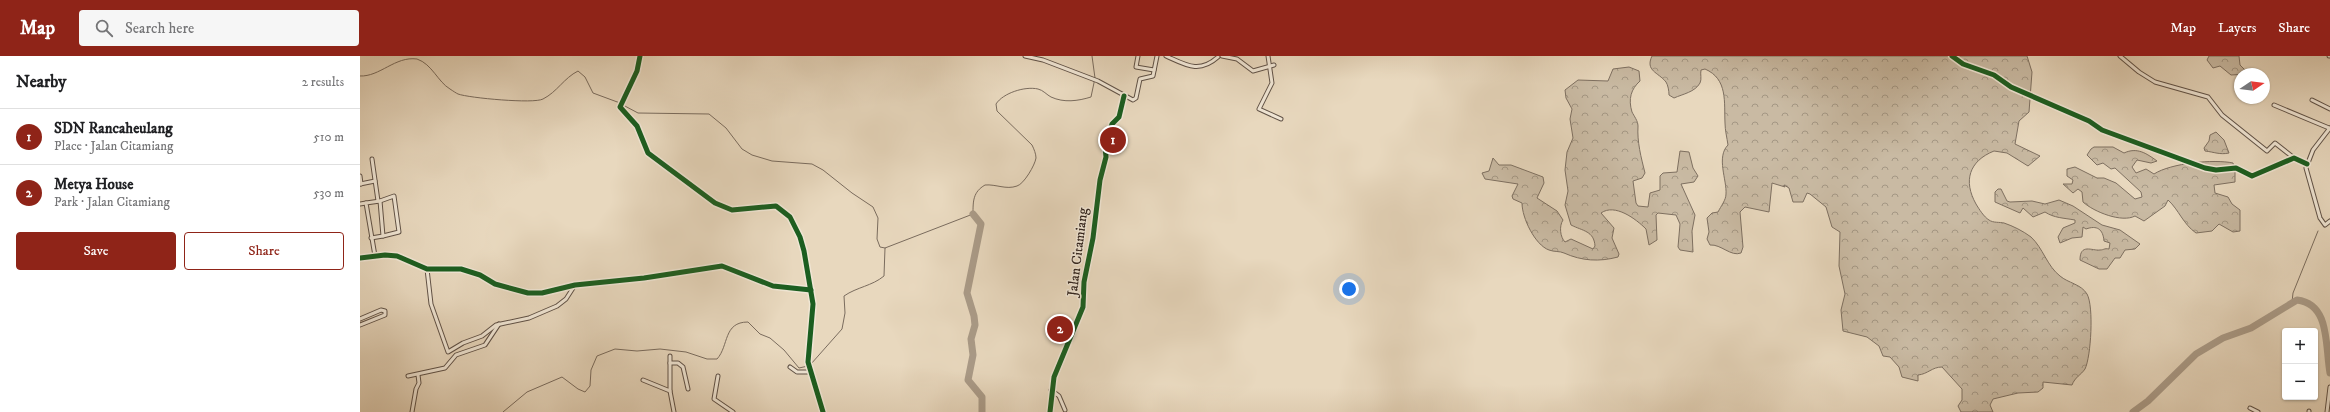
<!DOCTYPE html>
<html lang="en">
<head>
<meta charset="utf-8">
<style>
	:root { --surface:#fff; --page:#f6f6f6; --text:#202124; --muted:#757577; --line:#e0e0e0; --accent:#8f2418 }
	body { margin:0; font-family:"IM FELL DW Pica",serif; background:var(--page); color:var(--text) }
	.controls { position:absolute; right:12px; bottom:12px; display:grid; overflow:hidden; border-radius:4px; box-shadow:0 1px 3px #0004 }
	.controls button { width:36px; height:36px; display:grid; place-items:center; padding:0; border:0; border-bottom:1px solid var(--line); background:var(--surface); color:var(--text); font:20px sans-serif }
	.compass { position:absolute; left:1874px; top:12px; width:36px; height:36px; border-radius:50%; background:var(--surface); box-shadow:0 1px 3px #0004; rotate:77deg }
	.you { position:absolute; left:989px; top:233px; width:14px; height:14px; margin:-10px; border:3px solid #fff; border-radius:50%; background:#1a73e8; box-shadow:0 0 0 6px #1a73e833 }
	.badge { display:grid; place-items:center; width:26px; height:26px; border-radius:50%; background:var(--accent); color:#fff; font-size:13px; font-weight:700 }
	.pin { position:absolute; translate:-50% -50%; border:2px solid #fff; box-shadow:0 1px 4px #0006 }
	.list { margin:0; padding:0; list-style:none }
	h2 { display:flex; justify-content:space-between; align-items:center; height:52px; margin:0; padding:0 16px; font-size:17px }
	h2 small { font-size:13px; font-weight:400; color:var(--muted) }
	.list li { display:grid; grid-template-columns:26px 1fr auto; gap:12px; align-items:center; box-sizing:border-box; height:56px; padding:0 16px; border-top:1px solid var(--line) }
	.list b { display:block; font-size:15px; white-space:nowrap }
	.list p { margin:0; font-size:13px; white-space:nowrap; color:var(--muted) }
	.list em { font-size:13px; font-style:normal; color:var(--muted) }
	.actions { display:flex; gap:8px; padding:12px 16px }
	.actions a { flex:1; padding:9px 0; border:1px solid var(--accent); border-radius:4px; text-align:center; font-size:14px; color:var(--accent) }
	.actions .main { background:var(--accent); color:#fff }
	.icon { flex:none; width:22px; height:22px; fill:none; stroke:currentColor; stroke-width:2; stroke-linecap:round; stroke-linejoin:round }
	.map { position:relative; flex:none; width:1970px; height:356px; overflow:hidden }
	header { display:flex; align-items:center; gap:24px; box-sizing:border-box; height:56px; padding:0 20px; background:var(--accent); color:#fff }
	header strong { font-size:19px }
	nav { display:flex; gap:22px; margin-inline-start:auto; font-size:14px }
	.search { width:280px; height:36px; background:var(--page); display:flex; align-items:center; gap:10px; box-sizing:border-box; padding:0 14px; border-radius:4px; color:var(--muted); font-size:15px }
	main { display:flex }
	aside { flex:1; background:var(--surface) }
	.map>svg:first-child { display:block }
	.forest { fill:url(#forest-crowns); stroke:#7e7061 }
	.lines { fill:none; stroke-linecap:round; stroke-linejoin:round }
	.stream { stroke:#7a6c5e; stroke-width:1 }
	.river { stroke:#aa9b88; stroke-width:7 }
	.minor-casing { stroke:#605247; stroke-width:5 }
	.tertiary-casing { stroke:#605247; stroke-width:6 }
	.minor { stroke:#f0e6d5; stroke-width:3 }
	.tertiary { stroke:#f0e6d5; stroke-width:4 }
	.cycleway-casing { stroke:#f0e6d5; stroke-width:8 }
	.cycleway { stroke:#1b5e20; stroke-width:5 }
	.labels { text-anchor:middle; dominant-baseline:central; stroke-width:3; stroke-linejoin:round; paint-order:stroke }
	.street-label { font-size:14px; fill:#32251f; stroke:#f0e6d5 }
</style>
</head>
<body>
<header>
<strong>Map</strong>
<div class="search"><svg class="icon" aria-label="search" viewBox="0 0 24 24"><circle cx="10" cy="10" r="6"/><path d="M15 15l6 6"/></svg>Search here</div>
<nav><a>Map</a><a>Layers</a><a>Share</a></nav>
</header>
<main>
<aside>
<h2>Nearby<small>2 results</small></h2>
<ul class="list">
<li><span class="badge">1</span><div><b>SDN Rancaheulang</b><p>Place · Jalan Citamiang</p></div><em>510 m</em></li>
<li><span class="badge">2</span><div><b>Metya House</b><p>Park · Jalan Citamiang</p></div><em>530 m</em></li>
</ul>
<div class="actions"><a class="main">Save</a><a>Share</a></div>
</aside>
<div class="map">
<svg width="1970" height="356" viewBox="0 0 1970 356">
	<defs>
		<pattern id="forest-crowns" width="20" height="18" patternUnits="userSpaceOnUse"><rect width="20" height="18" fill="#c9baa3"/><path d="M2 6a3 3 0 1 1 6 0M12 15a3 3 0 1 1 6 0" fill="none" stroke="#a49784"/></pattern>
	</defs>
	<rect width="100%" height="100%" fill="#e8d8be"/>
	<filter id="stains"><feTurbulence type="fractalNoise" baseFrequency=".005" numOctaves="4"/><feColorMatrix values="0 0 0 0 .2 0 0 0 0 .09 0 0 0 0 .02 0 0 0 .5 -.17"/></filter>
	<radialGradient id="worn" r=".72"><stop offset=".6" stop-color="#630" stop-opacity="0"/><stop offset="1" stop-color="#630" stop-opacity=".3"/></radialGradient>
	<g class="forest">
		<path d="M1292 0H1667L1672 16 1669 56 1659 65 1655 88 1680 100 1668 110 1647 97 1634 95C1609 105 1603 125 1616 148 1619 153 1624 161 1629 164 1633 167 1640 166 1644 167 1653 170 1663 175 1671 181 1683 192 1687 210 1700 220 1708 227 1721 228 1727 238 1734 250 1731 301 1725 313 1721 319 1715 321 1712 329L1683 326V332L1678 336 1658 337 1633 343 1630 349 1633 356H1601L1598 350 1602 344V333L1582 311C1572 311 1568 318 1558 319V325L1542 321 1539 311 1530 301 1523 300 1519 290 1507 281 1483 275 1481 254 1485 238 1479 210 1480 176 1472 171 1466 151 1450 138 1447 137 1443 146H1433L1429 132 1424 129 1425 131 1412 127 1409 156 1385 151 1380 156 1383 191 1381 197C1371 201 1361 188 1350 189L1347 183 1349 176 1347 162 1352 157 1358 156C1361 150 1366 144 1366 138 1367 124 1356 101 1368 89 1367 82 1365 74 1365 67 1364 46 1368 23 1345 13L1341 14C1340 18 1342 23 1340 27 1335 36 1323 38 1314 42L1309 39C1309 35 1308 29 1306 26 1298 16 1285 15 1292 0Z"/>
		<polygon points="1849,0 1879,0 1880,9 1889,18 1871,19 1860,10 1853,12 1847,4"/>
		<path d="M1269 11 1279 15 1280 25C1271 33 1268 43 1272 56 1274 60 1278 65 1278 70 1277 86 1281 101 1285 117L1282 122 1273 125 1276 147 1278 150 1288 151 1290 137 1300 134V120L1303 117 1317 116 1320 95 1329 96 1333 112 1338 120 1334 126 1321 128 1335 159 1332 175 1333 196 1320 194 1318 191 1320 168 1316 159 1298 157 1296 159 1297 184 1289 189 1286 173C1276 163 1255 147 1241 157L1254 172 1252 182 1259 198 1258 201C1239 206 1222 205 1204 197 1200 195 1194 196 1189 194 1175 189 1162 162 1162 147L1153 143 1152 140 1158 128 1125 123 1122 117 1129 115 1133 102 1139 109H1151L1183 121 1184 127 1177 142 1197 155 1203 164C1199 170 1200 181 1205 186L1211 183 1233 193 1235 190C1234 175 1223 175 1211 169L1205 149 1208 135 1205 114 1207 96 1213 82 1210 63 1212 53 1206 42 1205 34 1218 24 1248 25 1253 13Z"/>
		<path d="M1856 76 1864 84 1869 97C1860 99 1854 96 1845 95L1844 92 1849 85 1850 79Z"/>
		<path d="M1734 91H1753L1764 97C1777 91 1786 97 1797 105L1791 107 1777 104 1772 111 1776 117 1786 113 1794 118C1811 107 1854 103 1873 107L1875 115V126L1854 129 1855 137 1868 141 1872 148 1880 154V175L1873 176 1859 168 1852 175 1836 177C1823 168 1819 154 1808 144L1805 150 1784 165 1775 160C1762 167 1734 156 1723 146L1722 136 1718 133 1713 137 1703 128H1712L1713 124 1707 120V113L1715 111 1737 122H1744L1756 127 1775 143 1782 141 1781 136 1755 112 1751 113 1743 107 1737 109 1727 99 1731 93Z"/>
		<path d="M1638 133H1641L1647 145 1650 146 1672 145 1685 148 1699 144 1713 150 1742 169 1760 174 1780 188 1775 193 1765 194 1760 202H1755L1747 213H1739L1720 204C1720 187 1732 195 1740 194 1744 194 1744 192 1749 193L1750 187 1744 185C1743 173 1737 169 1726 173L1723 171 1722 181 1712 182 1700 187 1698 181 1703 172 1715 167V164C1704 162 1694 162 1685 156L1673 161 1663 152 1660 157 1635 146V136Z"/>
	</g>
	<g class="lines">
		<g class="stream">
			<path d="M0 20C20 21 35 0 57 3 72 8 78 26 90 33 93 35 96 37 98 38 109 42 174 48 183 43 197 36 204 22 218 15L225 21 233 37 260 47"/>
			<polyline points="263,49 278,57 349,58 366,72 382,93 392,99 412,105 452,108 463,114 492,137 513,151 518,162 517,183 520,191 525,192"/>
			<polyline points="1932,246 1933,237 1958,175"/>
			<path d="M451 308 482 273 485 257 484 240C497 231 512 230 524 220L525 192 613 158C613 145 613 136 625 129 636 128 646 134 657 130 664 128 675 109 676 102 676 98 674 93 672 89L637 55 636 48C643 37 665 30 678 33 683 34 687 39 691 41 704 47 718 45 731 41L735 22 732 0"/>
			<path d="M143 356 167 336 202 321 218 333 225 336 230 330 231 314 237 300 255 293 277 295 300 293 326 296 347 303H357C369 290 363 266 388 266L400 278 410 282 424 294 439 312 448 310"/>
		</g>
		<g class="river">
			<polyline points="613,158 621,168 607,237 614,260 615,269 611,283 613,299 608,324 622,341 622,356"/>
			<path d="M1773 356 1788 345 1836 298 1863 282 1891 272 1937 244C1970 248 1965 288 1970 317"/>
		</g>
		<defs>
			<g id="minor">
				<polyline points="665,0 683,4 738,25 773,44 776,42 780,23 793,20 797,0"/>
				<polyline points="778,0 776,11 794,14"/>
				<path d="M806 0C826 9 839 18 858 1"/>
				<polyline points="862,0 877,3 893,15 914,9"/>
				<polyline points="908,0 912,27 899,53 921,63"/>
				<polyline points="1592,0 1603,8 1634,19 1651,31 1729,65 1742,74 1845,112 1856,114 1876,112 1892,120 1934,102 1947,108"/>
				<polyline points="1760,0 1779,16 1795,26 1848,41 1862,59 1907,95 1915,87 1934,102"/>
				<polyline points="1969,0 1970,0"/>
				<polyline points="1952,44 1970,53"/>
				<polyline points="1914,49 1969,72"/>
				<polyline points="1970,72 1953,94 1946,112 1960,162 1965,169 1970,165"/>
				<polyline points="12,103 18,145"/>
				<polyline points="0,120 1,128"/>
				<polyline points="0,128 15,125"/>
				<polyline points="0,148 6,147"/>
				<polyline points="11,182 23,180 20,145"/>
				<polyline points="15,200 6,147 20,145 34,140 39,176 23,180"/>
				<polyline points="0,202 25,199 37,200 67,213 101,213 120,219 135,228 168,237 182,237 215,229 284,222 362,210 413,230 451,234"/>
				<polyline points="67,213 71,248 88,296 103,287 122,280 136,269 169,262 197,250 206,243 215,229"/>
				<polyline points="0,263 21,254 25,255 25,259 0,269"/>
				<polyline points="310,307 318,307 323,311 328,333"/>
				<polyline points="430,311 437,316 450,316"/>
				<polyline points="48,320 85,312 96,299 125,289 139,268"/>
				<polyline points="358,320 354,343 373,356"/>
				<polyline points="283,324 310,335 314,356"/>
				<polyline points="691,334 699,340 705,354"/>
				<polyline points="310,335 310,300"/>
				<polyline points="1890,352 1898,356"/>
				<polyline points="1949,355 1949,356"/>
				<polyline points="52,356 56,333 59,327 58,319"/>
				<polyline points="690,356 694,321 723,251 724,226 733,182 740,124 746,101 745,90 752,68 759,61 764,40"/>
				<polyline points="1967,356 1970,331"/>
			</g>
			<polyline id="tertiary" points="280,0 277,15 260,51 277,70 288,97 355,147 372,154 416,150 430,161 440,181 444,195 453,248 448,306 463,356"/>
		</defs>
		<use href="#minor" class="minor-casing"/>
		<use href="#tertiary" class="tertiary-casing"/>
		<use href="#minor" class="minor"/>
		<use href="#tertiary" class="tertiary"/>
		<defs>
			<g id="cycleway">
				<polyline points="280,0 277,15 260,51 277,70 288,97 355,147 372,154 416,150 430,161 440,181 444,195 453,248 448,306 463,356"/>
				<polyline points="1592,0 1603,8 1634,19 1651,31 1729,65 1742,74 1845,112 1856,114 1876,112 1892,120 1934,102 1947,108"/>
				<polyline points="0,202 25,199 37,200 67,213 101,213 120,219 135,228 168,237 182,237 215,229 284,222 362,210 413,230 451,234"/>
				<polyline points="690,356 694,321 723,251 724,226 733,182 740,124 746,101 745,90 752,68 759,61 764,40"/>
			</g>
		</defs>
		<use href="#cycleway" class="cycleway-casing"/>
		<use href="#cycleway" class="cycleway"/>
	</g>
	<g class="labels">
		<g class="street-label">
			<text transform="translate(718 196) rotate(-83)">Jalan Citamiang</text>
		</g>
	</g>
	<rect width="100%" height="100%" filter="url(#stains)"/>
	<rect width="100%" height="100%" fill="url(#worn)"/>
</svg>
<div class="controls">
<button>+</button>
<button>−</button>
</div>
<svg class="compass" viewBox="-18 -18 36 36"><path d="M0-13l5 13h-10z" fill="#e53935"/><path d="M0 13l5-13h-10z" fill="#757577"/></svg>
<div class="you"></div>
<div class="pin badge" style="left:753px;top:84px">1</div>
<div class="pin badge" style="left:700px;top:273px">2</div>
</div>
</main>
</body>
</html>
